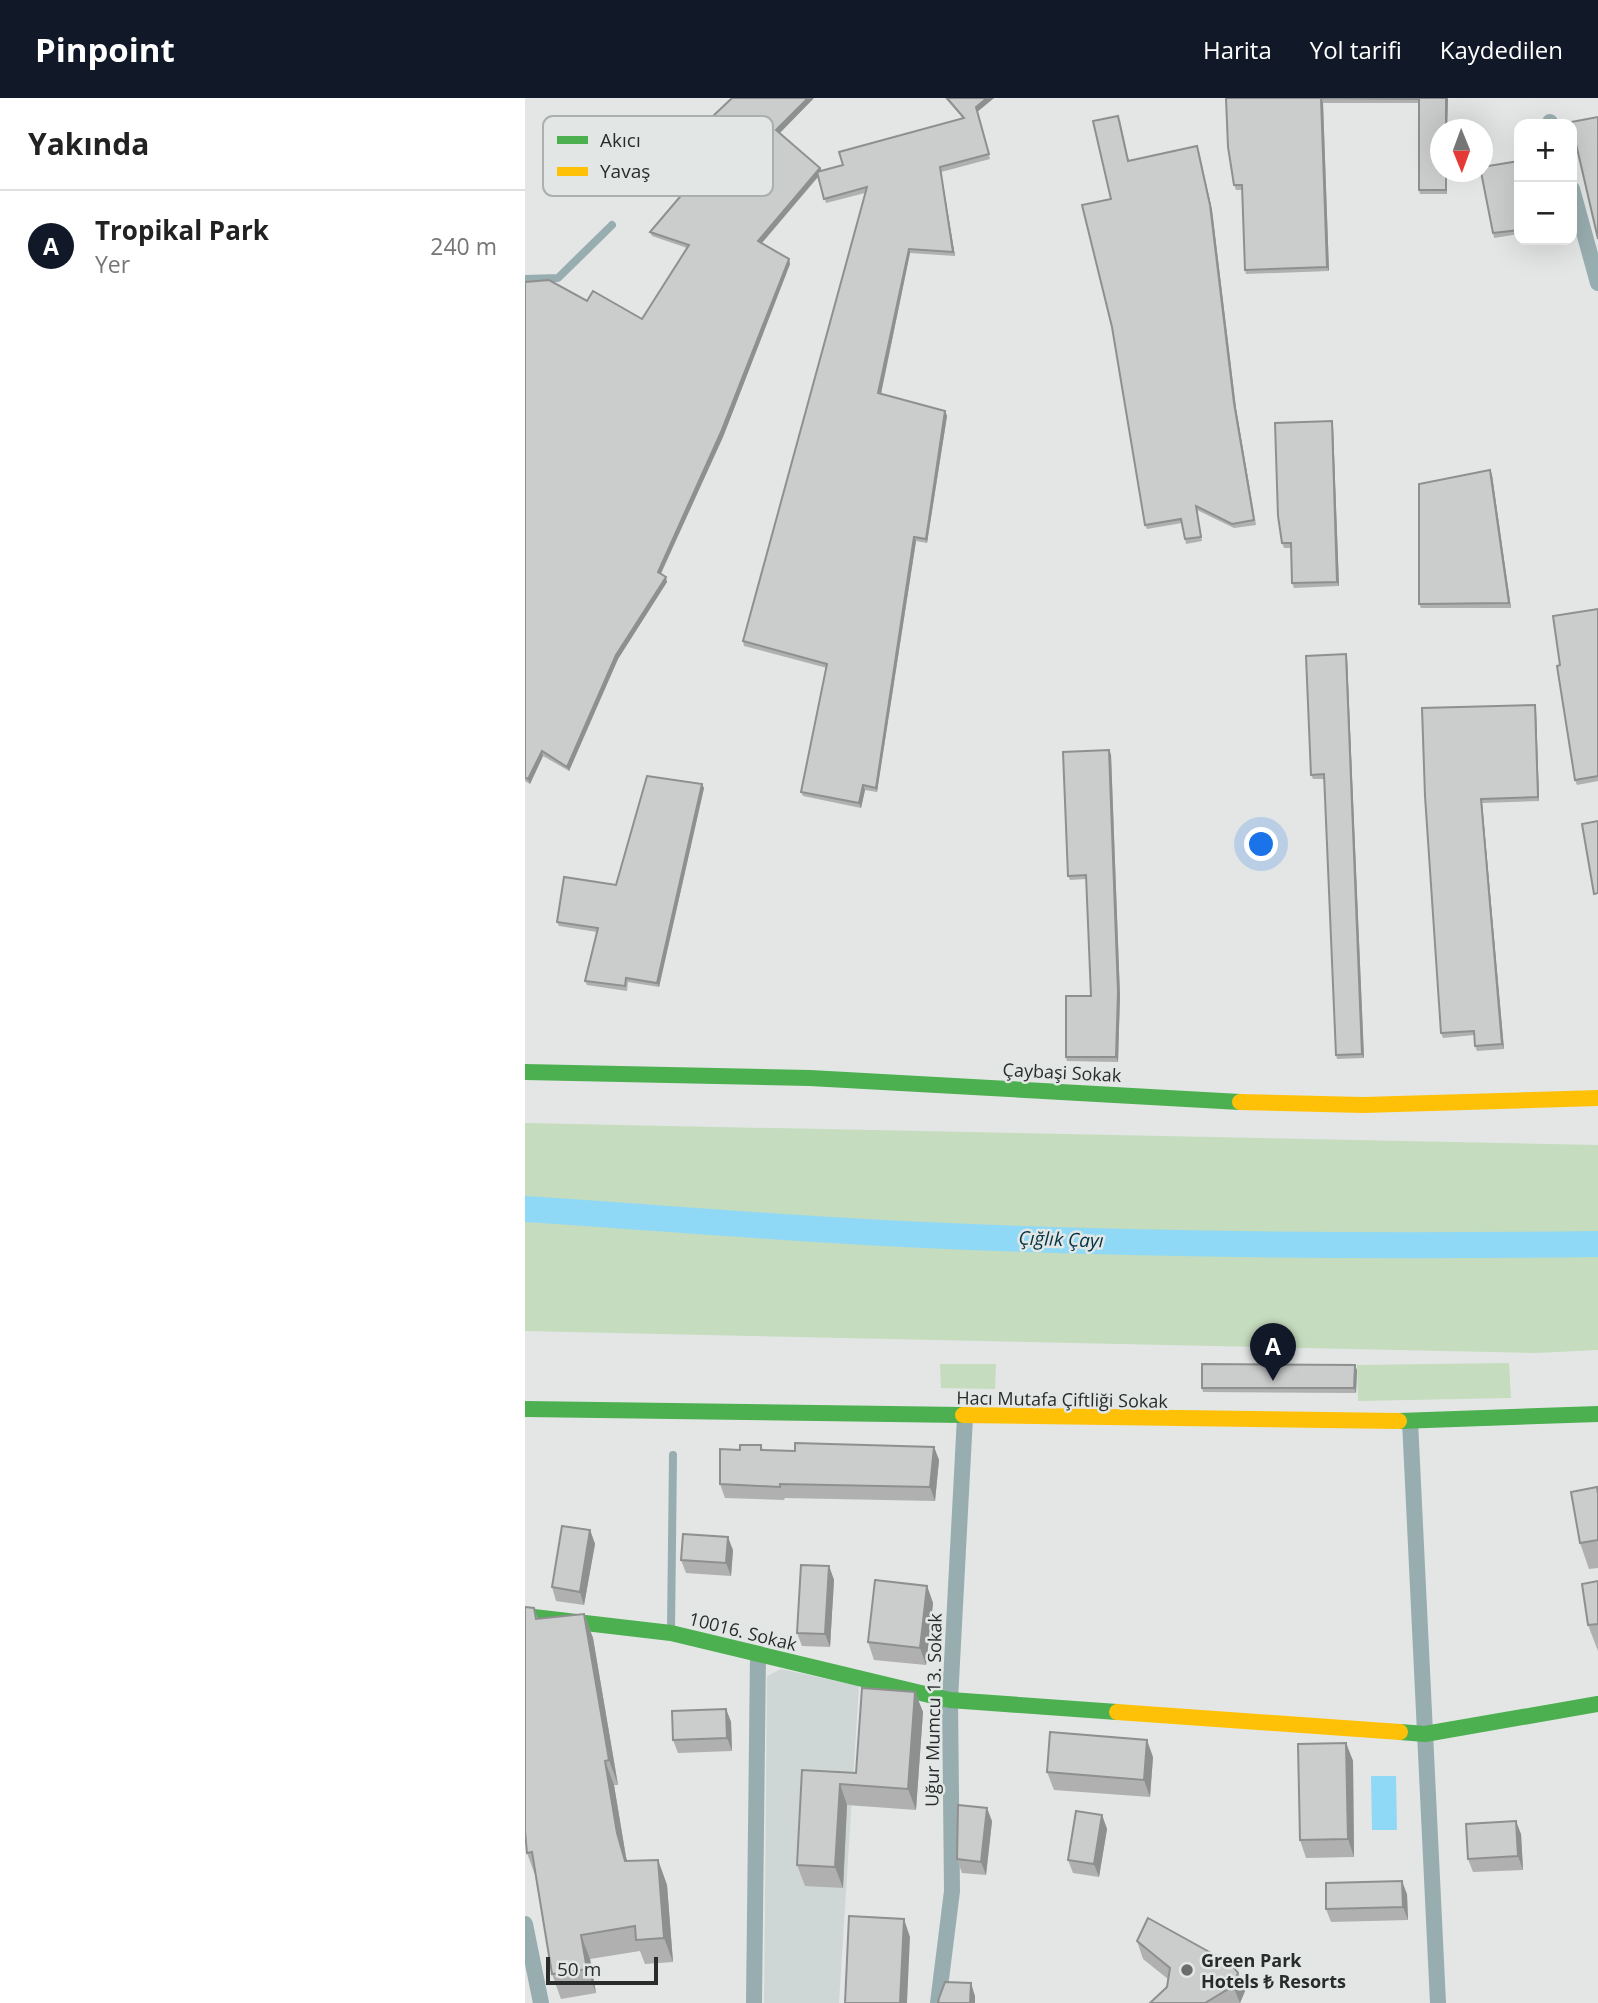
<!DOCTYPE html>
<html lang="tr">
<head>
<meta charset="utf-8">
<style>
	:root { --surface:#fff; --page:#f6f6f6; --text:#222; --muted:#767676; --line:#e0e0e0; --accent:#111827 }
	body { margin:0; font-family:"Open Sans",sans-serif; background:var(--page); color:var(--text) }
	.controls { position:absolute; right:21px; top:21px; display:grid; overflow:hidden; border-radius:14px; box-shadow:0 7px 28px #0002 }
	.controls button { width:63px; height:63px; display:grid; place-items:center; padding:0; border:0; border-bottom:2px solid var(--line); background:var(--surface); color:var(--text); font:35px sans-serif }
	.compass { position:absolute; left:905px; top:21px; width:63px; height:63px; border-radius:50%; background:var(--surface); box-shadow:0 7px 28px #0002; rotate:179deg }
	.scale { position:absolute; left:21px; bottom:18px; width:112px; box-sizing:border-box; padding-left:7px; border:4px solid #2a2c2c; border-top:0; font-size:19px; line-height:24px; white-space:nowrap; color:#2a2c2c; -webkit-text-stroke:5px #e2e7e6; paint-order:stroke }
	.you { position:absolute; left:737px; top:747px; width:24px; height:24px; margin:-18px; border:5px solid #fff; border-radius:50%; background:#1a73e8; box-shadow:0 0 0 10px #1a73e833 }
	.badge { display:grid; place-items:center; width:46px; height:46px; border-radius:50%; background:var(--accent); color:#fff; font-size:23px; font-weight:700 }
	.pin { position:absolute; translate:-50% -58px; filter:drop-shadow(0 2px 4px #0008) }
	.pin::after { content:''; position:absolute; top:37px; width:24px; height:21px; background:inherit; clip-path:polygon(0 0,100% 0,50% 100%) }
	.list { margin:0; padding:0; list-style:none }
	h2 { display:flex; justify-content:space-between; align-items:center; height:91px; margin:0; padding:0 28px; font-size:30px }
	h2 small { font-size:23px; font-weight:400; color:var(--muted) }
	.list li { display:grid; grid-template-columns:46px 1fr auto; gap:21px; align-items:center; box-sizing:border-box; height:112px; padding:0 28px; border-top:2px solid var(--line) }
	.list b { display:block; font-size:26px; white-space:nowrap }
	.list p { margin:0; font-size:23px; white-space:nowrap; color:var(--muted) }
	.list em { font-size:23px; font-style:normal; color:var(--muted) }
	.map { position:relative; flex:none; width:1073px; height:1905px; overflow:hidden }
	header { display:flex; align-items:center; gap:42px; box-sizing:border-box; height:98px; padding:0 35px; background:var(--accent); color:#fff }
	header strong { font-size:33px }
	nav { display:flex; gap:38px; margin-inline-start:auto; font-size:24px }
	main { display:flex }
	aside { flex:1; background:var(--surface) }
	.map>svg:first-child { display:block }
	.built { fill:#cfd7d6 }
	.green { fill:#c5dcbe }
	.water { fill:#8fd9f6 }
	.lines { fill:none; stroke-linecap:round; stroke-linejoin:round }
	.river { stroke:#8fd9f6; stroke-width:26 }
	.lane { stroke:#98adaf; stroke-width:8 }
	.street { stroke:#98adaf; stroke-width:16 }
	.fast { stroke:#4caf50; stroke-width:16 }
	.slow { stroke:#ffc107; stroke-width:16 }
	.wall { fill:#afb0af }
	.shaded-wall { fill:#8e908f }
	.building { fill:#cbcdcc; stroke:#8e908f; stroke-width:2 }
	.poi-dot { fill:#6b6d6d; stroke:#e2e7e6; stroke-width:2.5 }
	.labels { text-anchor:middle; dominant-baseline:central; stroke-width:5; stroke-linejoin:round; paint-order:stroke }
	.street-label { font-size:18px; fill:#2a2c2c; stroke:#e2e7e6 }
	.poi-label { font-size:18px; font-weight:bold; fill:#2a2c2c; stroke:#e2e7e6; text-anchor:start }
	.water-label { font-size:19px; font-style:italic; fill:#033445; stroke:#e2e7e6 }
	.key { fill:#e2e7e6; stroke:#abafae; stroke-width:2 }
	.key-label { font-size:19px; fill:#2a2c2c }
</style>
</head>
<body>
<header>
<strong>Pinpoint</strong>
<nav><a>Harita</a><a>Yol tarifi</a><a>Kaydedilen</a></nav>
</header>
<main>
<aside>
<h2>Yakında<small></small></h2>
<ul class="list">
<li><span class="badge">A</span><div><b>Tropikal Park</b><p>Yer</p></div><em>240 m</em></li>
</ul>
</aside>
<div class="map">
<svg width="1073" height="1905" viewBox="0 0 1073 1905">
	<rect width="100%" height="100%" fill="#e3e6e5"/>
	<polygon class="built" points="256,1571 334,1588 314,1905 239,1905 242,1578"/>
	<g class="green">
		<polygon points="0,1025 1073,1047 1073,1252 1011,1255 0,1233"/>
		<polygon points="984,1265 986,1300 833,1303 832,1267"/>
		<polygon points="415,1266 471,1266 470,1291 416,1290"/>
	</g>
	<polygon class="water" points="846,1678 871,1678 872,1732 847,1732"/>
	<g class="lines">
		<path class="river" d="M0 1111C126 1119 251 1130 377 1136 609 1147 841 1149 1073 1146"/>
		<g class="lane">
			<polyline points="0,181 33,180 87,127"/>
			<polyline points="146,1532 148,1357"/>
		</g>
		<g class="street">
			<polyline points="1025,24 1026,26"/>
			<polyline points="1047,91 1073,185"/>
			<polyline points="885,1323 913,1905"/>
			<polyline points="0,1826 16,1905"/>
			<polyline points="229,1905 233,1556"/>
			<polyline points="413,1905 427,1793 425,1602 440,1319"/>
		</g>
		<g class="fast">
			<polyline points="0,974 285,980 715,1004"/>
			<polyline points="0,1311 438,1317"/>
			<polyline points="874,1323 1073,1316"/>
			<polyline points="0,1518 146,1535 425,1602 592,1614"/>
			<polyline points="875,1634 900,1636 1073,1606"/>
		</g>
		<g class="slow">
			<polyline points="715,1004 838,1007 1073,1000"/>
			<polyline points="438,1317 874,1323"/>
			<polyline points="592,1614 875,1634"/>
		</g>
	</g>
	<g class="wall">
		<polygon points="289,0 254,35 295,70 296,73 318,67 438,20 420,0 469,0 452,14 465,61 416,74 430,158 385,155 356,296 420,313 422,318 402,445 391,443 352,694 340,692 336,710 278,698 276,694 302,570 219,548 218,543 340,95 301,105 293,79 237,145 264,161 265,166 198,339 136,476 142,484 93,561 44,673 18,658 5,686 0,683 0,184 117,221 162,150 127,138 125,134 170,81 147,63 146,58"/>
		<polygon points="701,0 923,0 922,32 915,32 922,96 895,96 894,92 894,5 798,5 804,173 721,176 720,172 717,92 711,92 709,87"/>
		<polygon points="595,22 604,63 674,53 687,112 711,310 731,427 709,430 672,412 677,443 661,446 657,425 622,431 620,427 586,101"/>
		<polygon points="994,63 994,136 969,140 968,135"/>
		<polygon points="808,328 814,488 769,490 767,485 766,450 759,450 757,445"/>
		<polygon points="965,372 967,377 986,510 896,510 894,506"/>
		<polygon points="1073,511 1073,683 1052,687 1050,682 1035,567"/>
		<polygon points="821,556 822,560 839,960 812,961 811,957 799,681 788,681 786,677"/>
		<polygon points="1010,607 1011,611 1014,703 957,705 979,951 952,953 950,948 949,937 918,940 916,935 900,698"/>
		<polygon points="584,652 586,657 595,898 593,964 542,963 541,959 566,898 561,781 545,782 543,778"/>
		<polygon points="179,690 134,889 103,884 102,893 62,887 60,883 72,834 34,828 32,824 91,787"/>
		<polygon points="832,1272 831,1295 678,1294 677,1290"/>
		<polygon points="236,1347 238,1352 270,1353 409,1349 414,1362 410,1403 260,1400 259,1402 200,1400 195,1386 215,1352"/>
		<polygon points="1073,1392 1073,1470 1064,1471 1055,1445"/>
		<polygon points="65,1432 70,1446 59,1507 31,1503 27,1489"/>
		<polygon points="208,1452 206,1478 161,1475 156,1462"/>
		<polygon points="304,1468 309,1482 305,1549 277,1548 272,1535"/>
		<polygon points="1073,1483 1073,1553 1063,1527"/>
		<polygon points="402,1488 408,1505 401,1567 349,1562 343,1544"/>
		<polygon points="9,1510 13,1521 59,1516 68,1540 93,1687 89,1687 101,1759 102,1763 133,1762 142,1787 148,1864 120,1866 115,1853 65,1861 71,1895 36,1901 27,1876 10,1777 2,1755"/>
		<polygon points="390,1594 398,1614 391,1712 322,1707 318,1790 280,1788 272,1767 277,1672 331,1675"/>
		<polygon points="201,1611 206,1624 207,1653 153,1655 148,1642"/>
		<polygon points="821,1645 828,1663 829,1759 781,1760 775,1742"/>
		<polygon points="628,1659 625,1699 529,1692 522,1674"/>
		<polygon points="577,1717 582,1731 574,1779 548,1775 543,1762"/>
		<polygon points="467,1723 461,1777 437,1775 432,1761"/>
		<polygon points="996,1736 998,1772 948,1774 943,1761"/>
		<polygon points="882,1796 883,1822 806,1824 801,1811"/>
		<polygon points="612,1843 713,1875 720,1893 715,1905 625,1905 642,1889 643,1881 618,1861"/>
	</g>
	<g class="shaded-wall">
		<polygon points="283,0 289,0 253,37 251,32"/>
		<polygon points="462,0 469,0 452,14 465,61 451,9"/>
		<polygon points="796,0 798,5 804,173 802,169"/>
		<polygon points="921,0 923,0 922,32 921,32"/>
		<polygon points="672,48 687,112 711,310 731,427 709,305"/>
		<polygon points="415,69 416,74 430,158 428,154"/>
		<polygon points="295,70 297,74 235,147 233,143"/>
		<polygon points="921,74 922,74 922,96 921,92"/>
		<polygon points="384,151 385,155 355,300 353,295"/>
		<polygon points="264,161 265,166 198,339 134,479 133,474"/>
		<polygon points="420,313 422,318 402,445 401,441"/>
		<polygon points="807,323 808,328 814,488 812,484"/>
		<polygon points="965,372 967,377 986,510 984,505"/>
		<polygon points="389,439 391,443 352,694 351,690"/>
		<polygon points="141,479 142,484 93,561 44,673 42,669 91,557"/>
		<polygon points="821,556 822,560 839,960 837,956"/>
		<polygon points="1010,607 1011,611 1014,703 1013,699"/>
		<polygon points="584,652 586,657 595,898 593,964 591,959"/>
		<polygon points="17,653 18,658 5,686 3,681"/>
		<polygon points="177,686 179,690 134,889 132,885"/>
		<polygon points="338,687 340,692 336,710 334,705"/>
		<polygon points="956,701 957,705 979,951 977,946"/>
		<polygon points="830,1267 832,1272 831,1295 829,1290"/>
		<polygon points="409,1349 414,1362 410,1403 405,1389"/>
		<polygon points="65,1432 70,1446 59,1507 55,1494"/>
		<polygon points="203,1439 208,1452 206,1478 201,1465"/>
		<polygon points="304,1468 309,1482 305,1549 300,1536"/>
		<polygon points="402,1488 408,1505 401,1567 395,1550"/>
		<polygon points="59,1516 68,1540 93,1687 84,1662"/>
		<polygon points="390,1594 398,1614 391,1712 383,1691"/>
		<polygon points="201,1611 206,1624 207,1653 202,1640"/>
		<polygon points="622,1642 628,1659 625,1699 619,1682"/>
		<polygon points="821,1645 828,1663 829,1759 823,1741"/>
		<polygon points="80,1663 89,1687 101,1759 109,1787 100,1763 92,1735"/>
		<polygon points="315,1686 322,1707 318,1790 310,1769"/>
		<polygon points="462,1710 467,1723 461,1777 456,1764"/>
		<polygon points="577,1717 582,1731 574,1779 569,1766"/>
		<polygon points="991,1723 996,1736 998,1772 993,1758"/>
		<polygon points="133,1762 142,1787 148,1864 139,1840"/>
		<polygon points="877,1783 882,1796 883,1822 878,1809"/>
		<polygon points="379,1821 385,1839 382,1905 375,1905"/>
		<polygon points="56,1837 65,1861 71,1895 62,1871"/>
		<polygon points="713,1875 720,1893 715,1905 708,1888"/>
		<polygon points="446,1885 450,1898 450,1905 445,1905"/>
	</g>
	<g class="building">
		<polygon points="207,0 283,0 251,32 295,70 233,143 264,161 196,334 133,474 141,479 91,557 42,669 17,653 3,681 0,679 0,184 24,182 62,203 68,193 117,221 164,147 125,134 171,80 146,58"/>
		<polygon points="422,0 462,0 451,9 464,56 415,69 428,154 384,151 353,295 420,313 401,441 389,439 351,690 338,687 334,705 276,694 302,566 218,543 342,89 299,101 292,74 318,67 314,54 439,20"/>
		<polygon points="701,0 921,0 921,32 915,32 915,74 921,74 921,92 894,92 894,1 796,0 802,169 720,172 717,87 709,87 703,49"/>
		<polygon points="593,18 603,63 672,48 685,107 709,305 729,422 707,426 671,408 676,439 660,441 656,421 620,427 587,229 557,107 586,101 568,23"/>
		<polygon points="1073,19 1073,141 1046,24"/>
		<polygon points="994,63 994,132 968,135 956,74 957,74 957,69"/>
		<polygon points="807,323 812,484 767,485 766,445 757,445 753,418 750,325"/>
		<polygon points="965,372 984,505 894,506 894,386"/>
		<polygon points="1073,511 1073,678 1050,682 1032,568 1035,567 1028,518"/>
		<polygon points="821,556 837,956 811,957 799,676 786,677 781,558"/>
		<polygon points="1010,607 1013,699 956,701 977,946 950,948 949,933 916,935 900,698 897,610"/>
		<polygon points="584,652 593,894 591,959 541,959 541,898 566,898 561,777 543,778 538,654"/>
		<polygon points="122,678 177,686 132,885 101,880 100,888 60,883 73,830 32,824 39,779 91,787"/>
		<polygon points="1073,723 1073,795 1069,796 1057,726"/>
		<polygon points="677,1266 830,1267 829,1290 677,1290"/>
		<polygon points="270,1345 409,1349 405,1389 255,1386 255,1389 195,1386 195,1351 215,1352 215,1347 236,1347 236,1352 270,1353"/>
		<polygon points="1072,1389 1073,1396 1073,1442 1055,1445 1046,1394"/>
		<polygon points="37,1428 65,1432 55,1494 27,1489"/>
		<polygon points="158,1436 203,1439 201,1465 156,1462"/>
		<polygon points="276,1467 304,1468 300,1536 272,1535"/>
		<polygon points="350,1482 402,1488 395,1550 343,1544"/>
		<polygon points="1073,1483 1073,1526 1063,1527 1057,1486"/>
		<polygon points="0,1509 9,1510 11,1521 59,1516 84,1662 80,1663 92,1735 100,1763 133,1762 139,1840 111,1842 110,1828 56,1837 62,1871 27,1876 7,1754 2,1755 0,1733"/>
		<polygon points="337,1590 390,1594 383,1691 315,1686 310,1769 272,1767 277,1672 331,1675"/>
		<polygon points="201,1611 202,1640 148,1642 147,1613"/>
		<polygon points="525,1634 622,1642 619,1682 522,1674"/>
		<polygon points="821,1645 823,1741 775,1742 773,1646"/>
		<polygon points="433,1707 462,1710 456,1764 432,1761"/>
		<polygon points="551,1713 577,1717 569,1766 543,1762"/>
		<polygon points="991,1723 993,1758 943,1761 941,1726"/>
		<polygon points="877,1783 878,1809 801,1811 801,1785"/>
		<polygon points="324,1818 379,1821 375,1905 320,1905"/>
		<polygon points="623,1820 706,1866 713,1875 708,1888 680,1905 625,1905 642,1889 645,1870 612,1843"/>
		<polygon points="420,1884 446,1885 445,1905 413,1905 414,1900"/>
	</g>
	<circle class="poi-dot" cx="662" cy="1872" r="7"/>
	<g class="labels">
		<g class="street-label">
			<text transform="translate(537 974) rotate(3)">Çaybaşi Sokak</text>
			<text transform="translate(537 1301) rotate(1)">Hacı Mutafa Çiftliği Sokak</text>
			<text transform="translate(218 1533) rotate(14)">10016. Sokak</text>
			<text transform="translate(408 1612) rotate(-89)">Uğur Mumcu 13. Sokak</text>
		</g>
		<g class="poi-label">
			<text x="676" y="1862">Green Park<tspan x="676" dy="21">Hotels ₺ Resorts</tspan></text>
		</g>
		<g class="water-label">
			<text transform="translate(536 1141) rotate(2)">Çığlık Çayı</text>
		</g>
	</g>
	<rect x="18" y="18" width="230" height="80" rx="10" class="key"/>
	<rect x="32" y="38" width="31" height="8" fill="#4caf50"/>
	<rect x="32" y="69" width="31" height="9" fill="#ffc107"/>
	<g class="key-label">
		<text x="75" y="49">Akıcı</text>
		<text x="75" y="80">Yavaş</text>
	</g>
</svg>
<div class="controls">
<button>+</button>
<button>−</button>
</div>
<svg class="compass" viewBox="-18 -18 36 36"><path d="M0-13l5 13h-10z" fill="#e53935"/><path d="M0 13l5-13h-10z" fill="#767676"/></svg>
<div class="scale">50 m</div>
<div class="you"></div>
<div class="pin badge" style="left:748px;top:1283px">A</div>
</div>
</main>
</body>
</html>
